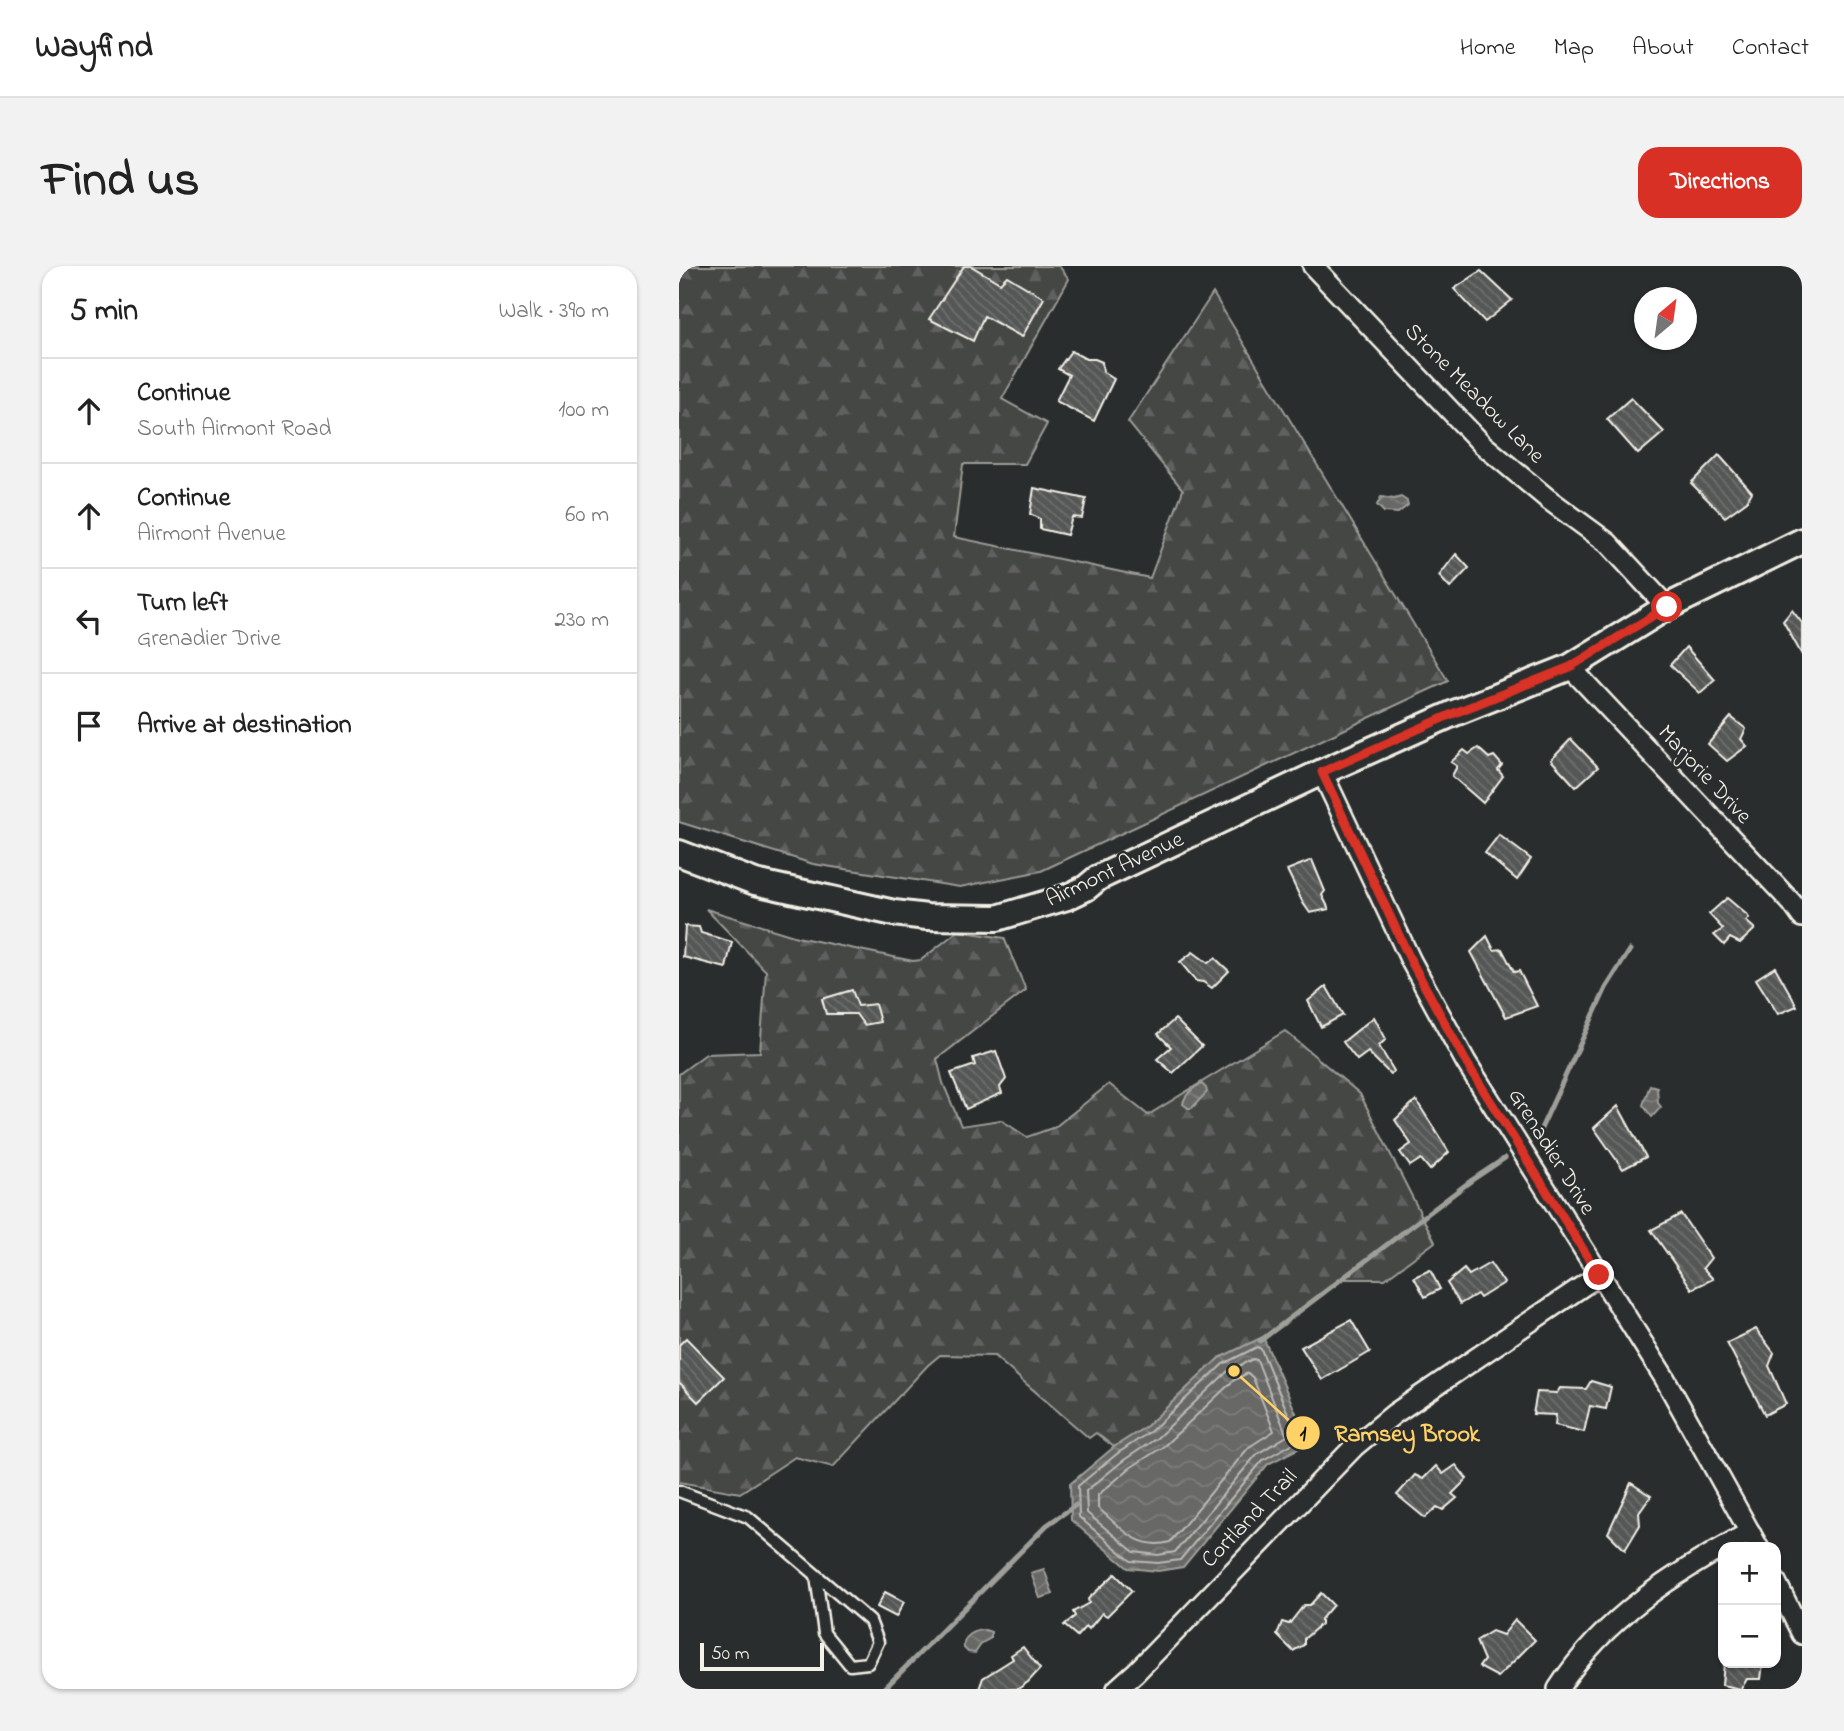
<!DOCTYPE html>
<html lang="en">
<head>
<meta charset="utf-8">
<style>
	:root { --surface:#fff; --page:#f2f2f2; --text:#222; --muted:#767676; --line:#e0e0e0; --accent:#d93025 }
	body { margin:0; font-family:"Indie Flower",sans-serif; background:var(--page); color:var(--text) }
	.controls { position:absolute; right:21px; bottom:21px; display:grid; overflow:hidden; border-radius:14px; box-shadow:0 2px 5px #0004 }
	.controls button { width:63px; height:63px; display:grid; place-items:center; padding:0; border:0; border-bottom:2px solid var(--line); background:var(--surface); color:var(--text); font:35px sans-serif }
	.compass { position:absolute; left:955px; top:21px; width:63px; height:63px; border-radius:50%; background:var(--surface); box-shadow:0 2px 5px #0004; rotate:29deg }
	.scale { position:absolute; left:21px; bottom:18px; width:124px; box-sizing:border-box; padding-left:7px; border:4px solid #f4f1e8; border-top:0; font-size:19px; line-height:24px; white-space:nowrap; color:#f4f1e8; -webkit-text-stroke:5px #2a2d2e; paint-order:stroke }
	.stop { position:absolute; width:21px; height:21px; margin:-16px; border:5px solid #d93025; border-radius:50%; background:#fff }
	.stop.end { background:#d93025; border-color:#fff; box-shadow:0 2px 7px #0008 }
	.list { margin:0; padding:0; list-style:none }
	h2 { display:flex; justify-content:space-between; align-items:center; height:91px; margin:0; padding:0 28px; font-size:30px }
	h2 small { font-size:23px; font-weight:400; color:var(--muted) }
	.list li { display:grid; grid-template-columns:46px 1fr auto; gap:21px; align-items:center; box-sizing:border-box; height:105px; padding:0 28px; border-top:2px solid var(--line) }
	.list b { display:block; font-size:26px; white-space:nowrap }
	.list p { margin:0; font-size:23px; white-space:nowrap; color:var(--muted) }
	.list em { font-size:23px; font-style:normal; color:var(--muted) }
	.icon { flex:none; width:38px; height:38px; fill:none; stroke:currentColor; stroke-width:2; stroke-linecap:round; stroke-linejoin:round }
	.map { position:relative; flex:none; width:1123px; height:1423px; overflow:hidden; border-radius:21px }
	header { display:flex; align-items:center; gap:42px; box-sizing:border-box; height:98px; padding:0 35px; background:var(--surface); border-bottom:2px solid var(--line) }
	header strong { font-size:33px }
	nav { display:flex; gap:38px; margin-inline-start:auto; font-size:24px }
	.intro { display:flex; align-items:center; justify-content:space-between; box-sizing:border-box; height:168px; padding:0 42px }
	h1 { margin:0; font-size:49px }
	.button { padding:18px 32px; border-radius:21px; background:var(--accent); color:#fff; font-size:24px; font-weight:700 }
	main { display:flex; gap:42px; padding:0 42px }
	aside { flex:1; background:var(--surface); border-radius:21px; box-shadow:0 2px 5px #0004 }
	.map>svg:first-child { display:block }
	.forest { fill:url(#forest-firs); stroke:#9c9c96; stroke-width:2 }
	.water { fill:url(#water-waves); stroke:#9f9f9a; stroke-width:2 }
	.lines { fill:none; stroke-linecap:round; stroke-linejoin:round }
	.shore { stroke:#bcbab4; stroke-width:2 }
	.stream { stroke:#9f9f9a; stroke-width:5 }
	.building { fill:url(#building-back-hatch); stroke:#f4f1e8; stroke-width:2 }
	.service-casing { stroke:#f4f1e8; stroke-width:15 }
	.minor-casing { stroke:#f4f1e8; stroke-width:24 }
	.tertiary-casing { stroke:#f4f1e8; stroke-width:30 }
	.service { stroke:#2a2d2e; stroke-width:10 }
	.minor { stroke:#2a2d2e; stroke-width:19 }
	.tertiary { stroke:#2a2d2e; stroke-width:24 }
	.route { stroke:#d93025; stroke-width:9 }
	.labels { text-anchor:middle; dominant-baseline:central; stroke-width:5; stroke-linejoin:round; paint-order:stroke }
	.street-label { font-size:23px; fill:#f4f1e8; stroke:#2a2d2e }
	.leader { fill:none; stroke:#ffd166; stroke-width:2.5 }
	.callout-dot { fill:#ffd166; stroke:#2a2d2e; stroke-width:2.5 }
	.mark-label { font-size:21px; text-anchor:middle; font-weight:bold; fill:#111 }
	.callout-label { font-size:24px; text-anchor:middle; font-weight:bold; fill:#ffd166; stroke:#2a2d2e; stroke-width:5; stroke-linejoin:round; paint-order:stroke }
</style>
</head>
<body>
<header>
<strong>Wayfind</strong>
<nav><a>Home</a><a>Map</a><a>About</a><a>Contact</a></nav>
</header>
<div class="intro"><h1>Find us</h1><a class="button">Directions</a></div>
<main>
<aside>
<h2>5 min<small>Walk · 390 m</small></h2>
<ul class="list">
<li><svg class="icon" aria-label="ahead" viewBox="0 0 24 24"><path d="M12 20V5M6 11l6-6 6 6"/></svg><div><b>Continue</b><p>South Airmont Road</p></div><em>100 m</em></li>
<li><svg class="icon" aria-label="ahead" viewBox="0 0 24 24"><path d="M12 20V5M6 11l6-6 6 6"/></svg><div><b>Continue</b><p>Airmont Avenue</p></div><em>60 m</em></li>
<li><svg class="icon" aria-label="left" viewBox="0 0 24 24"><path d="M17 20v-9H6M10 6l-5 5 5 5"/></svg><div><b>Turn left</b><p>Grenadier Drive</p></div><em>230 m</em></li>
<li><svg class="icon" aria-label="arrive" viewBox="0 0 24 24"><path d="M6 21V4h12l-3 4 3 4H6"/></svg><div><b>Arrive at destination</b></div></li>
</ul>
</aside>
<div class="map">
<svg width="1123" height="1423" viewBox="0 0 1123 1423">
	<defs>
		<pattern id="forest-firs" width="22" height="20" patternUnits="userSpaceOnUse" patternTransform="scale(1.75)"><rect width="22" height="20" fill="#444645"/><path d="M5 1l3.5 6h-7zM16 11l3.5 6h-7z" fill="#606160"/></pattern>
		<pattern id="water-waves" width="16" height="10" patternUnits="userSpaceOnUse" patternTransform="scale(1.75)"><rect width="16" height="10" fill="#676866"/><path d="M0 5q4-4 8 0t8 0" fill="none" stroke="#7d7e7c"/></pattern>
		<pattern id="building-back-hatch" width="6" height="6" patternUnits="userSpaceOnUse" patternTransform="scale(1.75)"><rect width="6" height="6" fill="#555756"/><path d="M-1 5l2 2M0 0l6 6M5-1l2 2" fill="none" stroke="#6e706e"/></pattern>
	</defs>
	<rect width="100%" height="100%" fill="#2a2d2e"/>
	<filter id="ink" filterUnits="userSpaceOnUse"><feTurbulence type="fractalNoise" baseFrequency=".0143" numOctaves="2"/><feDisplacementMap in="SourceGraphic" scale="14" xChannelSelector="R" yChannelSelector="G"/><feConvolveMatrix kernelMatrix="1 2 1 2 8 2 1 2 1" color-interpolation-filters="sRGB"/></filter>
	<g filter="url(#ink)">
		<g class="forest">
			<polygon points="0,0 380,0 390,13 323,133 368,158 346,198 284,198 275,271 471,312 504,224 449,156 534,27 769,415 362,605 281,621 134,598 0,556"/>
			<polygon points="27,643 118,671 234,695 242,694 279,665 325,672 347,724 258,793 264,817 282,860 322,854 348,871 376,861 430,818 469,849 606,765 681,828 756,976 706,1013 663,1013 584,1071 540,1092 468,1160 435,1181 417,1167 410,1172 315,1090 261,1089 249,1099 154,1201 116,1191 61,1227 0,1216 0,808 27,788 81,786 87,705"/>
		</g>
		<g class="water">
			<polygon points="702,231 715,233 722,231 728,235 729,239 719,247 705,246 698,239"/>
			<path d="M523 818 527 822 528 826 513 842H509L504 838C505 830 515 820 523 818Z"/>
			<polygon points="971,819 978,821 979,837 982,841 973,851 964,839"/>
			<polygon points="584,1071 630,1177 589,1198 504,1301 479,1305 449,1302 392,1254 391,1218 435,1181 468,1160 540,1092"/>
			<polygon points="365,1303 374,1328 361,1332 352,1307"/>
			<path d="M306 1364 312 1366V1372L303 1377 296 1387 289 1386 285 1382C283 1370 296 1364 306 1364Z"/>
		</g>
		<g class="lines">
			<g class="shore">
				<polygon points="578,1081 582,1083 620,1174 584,1194 501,1294 479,1297 452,1295 400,1251 399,1220 439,1187 472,1165 544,1098"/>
				<polygon points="574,1093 578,1094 608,1170 578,1188 496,1286 479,1289 455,1286 408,1247 407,1225 445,1194 478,1172 549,1105"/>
				<path d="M569 1107 574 1112 595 1165 570 1181 491 1276C458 1285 442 1261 419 1242V1229L451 1202 485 1180 555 1114Z"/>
			</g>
			<g class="stream">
				<polyline points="859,869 927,722 951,684"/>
				<polyline points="581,1075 793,914 826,892"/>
				<polyline points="205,1423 368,1259 397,1239"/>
			</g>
		</g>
		<g class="building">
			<polygon points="285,0 292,0 321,17 328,10 365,32 343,71 305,50 294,75 250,53"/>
			<polygon points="802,5 833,34 806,56 775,23"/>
			<polygon points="392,85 407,93 416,93 423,96 424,106 435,113 415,155 377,135 390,109 379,103"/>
			<polygon points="952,132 985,166 959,188 928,153"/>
			<polygon points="1040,189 1073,226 1068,235 1046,251 1012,217"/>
			<polygon points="355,222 407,233 403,252 393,251 388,269 361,263 361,253 351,248"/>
			<polygon points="777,288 790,302 771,322 760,310"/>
			<polygon points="1113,344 1123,357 1123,389 1104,355"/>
			<polygon points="1007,381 1036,414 1021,427 991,399"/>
			<polygon points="1052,451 1067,463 1062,473 1068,480 1048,495 1029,478"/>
			<polygon points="892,473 919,501 897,521 872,494"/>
			<polygon points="799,482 810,492 815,490 823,499 819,504 824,510 804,537 773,510 778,500 772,496 785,484 790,488"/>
			<polygon points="820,569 852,593 838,614 806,587"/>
			<polygon points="633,594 646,625 643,629 650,643 631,647 624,637 608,604"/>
			<polygon points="1048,632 1068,649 1070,652 1067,655 1076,663 1061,677 1051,672 1045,679 1035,669 1044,663 1030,648"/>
			<polygon points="6,660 20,661 22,667 53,676 47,702 4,691"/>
			<polygon points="808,670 815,684 823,683 835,706 840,705 858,740 827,751 792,686"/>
			<polygon points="514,686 529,697 536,692 550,705 533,722 524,716 517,715 501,696"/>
			<polygon points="1096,701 1118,740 1099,748 1077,713"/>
			<polygon points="647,720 664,749 642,761 629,735"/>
			<polygon points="173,724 179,740 196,738 201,756 185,759 177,748 147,748 143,733"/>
			<polygon points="695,751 707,773 700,780 715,805 711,808 689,786 678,794 664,776"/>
			<polygon points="496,753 523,780 494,807 478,793 492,781 479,768"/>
			<polygon points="317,785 327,813 321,821 323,827 287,843 272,807 296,799 294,792"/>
			<polygon points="737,834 770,886 751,904 742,893 731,900 721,886 732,878 716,854"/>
			<polygon points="939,840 967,891 944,903 915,862"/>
			<polygon points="1002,948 1032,992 1024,1002 1034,1013 1013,1023 972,964"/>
			<polygon points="811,997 825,1017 801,1032 798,1028 781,1038 768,1017 785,1003 790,1009"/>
			<polygon points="751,1004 761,1023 746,1031 735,1011"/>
			<polygon points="672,1054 691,1086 643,1114 622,1081"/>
			<polygon points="1077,1063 1095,1087 1090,1100 1107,1138 1086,1149 1048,1077"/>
			<polygon points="7,1072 45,1111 19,1136 0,1116 0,1079"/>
			<polygon points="912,1115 932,1121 927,1143 911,1140 905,1166 876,1159 877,1149 854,1148 858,1126 878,1127 881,1122 907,1123"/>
			<polygon points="777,1199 788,1213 773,1228 778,1232 764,1244 758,1241 746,1252 718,1229 736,1209 744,1213 757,1200 764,1208"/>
			<polygon points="952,1217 972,1230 960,1247 961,1259 946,1284 929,1267"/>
			<polygon points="436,1308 453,1325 428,1350 423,1347 410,1363 407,1360 398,1370 385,1359 396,1350 394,1346 410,1337 409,1333"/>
			<polygon points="206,1326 225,1336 217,1351 198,1341"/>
			<polygon points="642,1327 654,1339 642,1353 642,1358 625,1373 625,1379 614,1385 598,1369 603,1356 610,1358 625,1339 631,1339"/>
			<polygon points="836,1354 856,1374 819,1411 800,1401 805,1394 797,1375 813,1365 824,1369"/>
			<polygon points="344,1381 361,1403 349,1416 339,1423 300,1423 304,1412 334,1393 332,1389"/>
			<polygon points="1045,1397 1084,1397 1082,1413 1068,1413 1062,1423 1043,1419"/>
		</g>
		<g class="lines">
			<defs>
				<polyline id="service" points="0,1225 69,1251 191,1355 199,1376 189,1397 171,1399 145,1367 137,1310"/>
				<g id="minor">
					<polyline points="634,0 803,178 869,233 929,277 988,341"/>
					<polyline points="891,401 1113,637 1123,651"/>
					<polyline points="643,506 732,695 787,796 985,1111 1079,1281"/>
					<polyline points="1097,1316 1123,1368"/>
					<polyline points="438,1423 457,1406 676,1180 715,1148 920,1009"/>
					<path d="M879 1423C927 1349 996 1307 1071 1266"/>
				</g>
				<polyline id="tertiary" points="0,587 76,616 215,647 248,651 318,652 388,631 407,622 419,612 643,506 773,448 891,401 988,341 1123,275"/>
			</defs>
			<use href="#service" class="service-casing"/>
			<use href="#minor" class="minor-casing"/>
			<use href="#tertiary" class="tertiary-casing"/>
			<use href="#service" class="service"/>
			<use href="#minor" class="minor"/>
			<use href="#tertiary" class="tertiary"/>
		</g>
	</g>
	<g class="lines" filter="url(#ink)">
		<polyline class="route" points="920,1009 787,796 732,695 643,506 773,448 891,401 988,341"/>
	</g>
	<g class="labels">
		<g class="street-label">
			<text transform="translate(795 128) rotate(45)">Stone Meadow Lane</text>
			<text transform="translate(1025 509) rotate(47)">Marjorie Drive</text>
			<text transform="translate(436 604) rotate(-25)">Airmont Avenue</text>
			<text transform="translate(872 886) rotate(58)">Grenadier Drive</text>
			<text transform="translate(571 1253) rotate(-46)">Cortland Trail</text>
		</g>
	</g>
	<path class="leader" d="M555 1105L624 1167"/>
	<g class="callout-dot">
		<circle cx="555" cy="1105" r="7"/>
		<circle cx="624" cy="1167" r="18"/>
	</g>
	<g class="mark-label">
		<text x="624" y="1174">1</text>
	</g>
	<g class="callout-label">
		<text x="728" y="1175">Ramsey Brook</text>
	</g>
</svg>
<div class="controls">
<button>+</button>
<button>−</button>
</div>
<svg class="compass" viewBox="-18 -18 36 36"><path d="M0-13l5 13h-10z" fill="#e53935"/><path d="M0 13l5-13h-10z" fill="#767676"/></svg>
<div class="scale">50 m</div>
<div class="stop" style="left:988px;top:341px"></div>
<div class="stop end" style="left:920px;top:1009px"></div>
</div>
</main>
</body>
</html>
